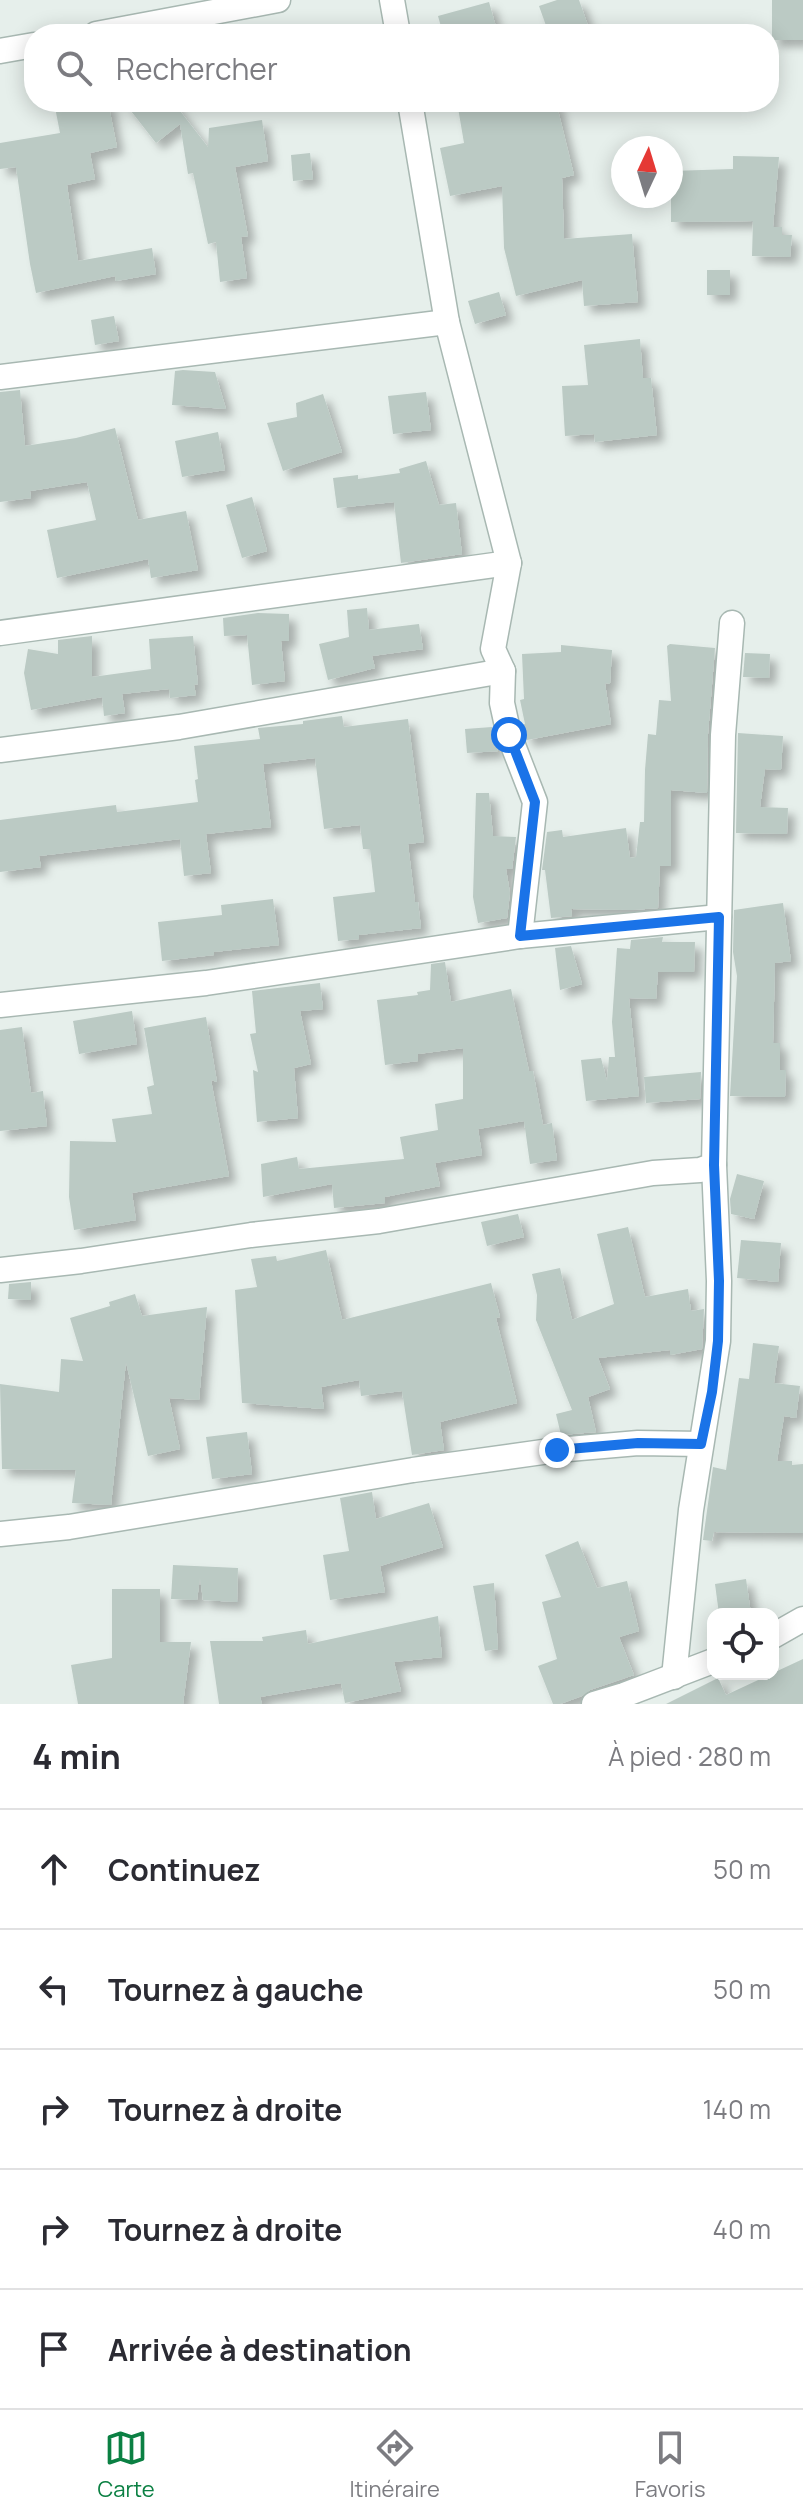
<!DOCTYPE html>
<html lang="fr">
<head>
<meta charset="utf-8">
<style>
	:root { --surface:#fff; --page:#f2f2f3; --text:#2b2b33; --muted:#7c7c81; --line:#e1e1e2; --accent:#0b8043 }
	body { margin:0; font-family:Manrope,sans-serif; background:var(--page); color:var(--text) }
	.controls { position:absolute; right:24px; bottom:24px; display:grid; overflow:hidden; border-radius:16px; box-shadow:0 4px 20px #0003 }
	.controls button { width:72px; height:72px; display:grid; place-items:center; padding:0; border:0; border-bottom:2px solid var(--line); background:var(--surface); color:var(--text); font:40px sans-serif }
	.compass { position:absolute; left:611px; top:136px; width:72px; height:72px; border-radius:50%; background:var(--surface); box-shadow:0 4px 20px #0003; rotate:4deg }
	.stop { position:absolute; width:24px; height:24px; margin:-18px; border:6px solid #1a73e8; border-radius:50%; background:#fff }
	.stop.end { background:#1a73e8; border-color:#fff; box-shadow:0 2px 8px #0008 }
	.list { margin:0; padding:0; list-style:none }
	h2 { display:flex; justify-content:space-between; align-items:center; height:104px; margin:0; padding:0 32px; font-size:34px }
	h2 small { font-size:26px; font-weight:400; color:var(--muted) }
	.list li { display:grid; grid-template-columns:52px 1fr auto; gap:24px; align-items:center; box-sizing:border-box; height:120px; padding:0 32px; border-top:2px solid var(--line) }
	.list b { display:block; font-size:30px; white-space:nowrap }
	.list em { font-size:26px; font-style:normal; color:var(--muted) }
	.icon { flex:none; width:44px; height:44px; fill:none; stroke:currentColor; stroke-width:2; stroke-linecap:round; stroke-linejoin:round }
	.map { position:relative; flex:none; width:803px; height:1704px; overflow:hidden }
	.search { position:absolute; background:var(--surface); box-shadow:0 4px 20px #0003; left:24px; right:24px; top:24px; height:88px; display:flex; align-items:center; gap:20px; box-sizing:border-box; padding:0 28px; border-radius:32px; color:var(--muted); font-size:30px }
	.sheet { height:704px; background:var(--surface) }
	nav { display:flex; justify-content:space-around; align-items:center; box-sizing:border-box; height:112px; border-top:2px solid var(--line); background:var(--surface); font-size:22px; color:var(--muted) }
	nav a { display:grid; justify-items:center; gap:4px }
	nav .on { color:var(--accent) }
	.map>svg:first-child { display:block }
	.building { fill:#bbcac4; filter:url(#shadow) }
	.lines { fill:none; stroke-linecap:round; stroke-linejoin:round }
	.minor-casing { stroke:#a8b8b2; stroke-width:27 }
	.minor { stroke:#fff; stroke-width:24 }
	.route { stroke:#1a73e8; stroke-width:10 }
</style>
</head>
<body>
<div class="map">
<svg width="803" height="1704" viewBox="0 0 803 1704">
	<defs>
		<filter id="shadow"><feDropShadow dx="7" dy="7" stdDeviation="4" flood-color="#0004"/></filter>
	</defs>
	<rect width="100%" height="100%" fill="#e6efeb"/>
	<g class="building">
		<polygon points="557,0 579,0 591,34 549,34 539,6"/>
		<rect x="772" y="0" width="31" height="40"/>
		<polygon points="489,2 498,34 443,34 438,16"/>
		<polygon points="54,102 108,102 117,147 90,153 95,179 67,185 78,261 152,248 156,274 116,281 115,276 36,293 30,264 16,167 0,169 0,143 60,133"/>
		<polygon points="124,102 173,102 208,147 209,128 262,120 268,161 235,167 248,236 241,237 247,278 220,282 216,242 208,244 193,173 188,174 180,124 156,143"/>
		<polygon points="457,102 556,102 574,175 562,178 564,239 632,234 638,302 584,306 582,280 516,296 504,248 502,186 450,196 440,148 464,143"/>
		<polygon points="310,153 313,179 293,181 291,155"/>
		<polygon points="733,156 779,157 773,227 782,227 782,235 792,235 790,257 752,256 753,221 671,222 671,171 733,169"/>
		<rect x="707" y="270" width="23" height="25"/>
		<polygon points="499,292 506,315 475,324 468,301"/>
		<polygon points="114,316 119,341 95,345 91,320"/>
		<polygon points="640,339 643,378 651,378 657,435 595,442 594,434 565,436 562,386 588,385 584,345"/>
		<polygon points="183,370 215,372 226,409 172,405 175,371"/>
		<polygon points="20,390 25,446 76,438 115,428 138,520 186,511 198,570 151,578 148,559 57,578 47,530 96,520 87,482 30,491 31,498 0,502 0,392"/>
		<polygon points="426,392 431,430 393,434 388,396"/>
		<polygon points="323,394 342,452 283,471 267,423 297,417 296,403"/>
		<polygon points="218,432 225,470 182,477 175,441"/>
		<polygon points="426,461 439,505 456,503 462,554 401,563 394,502 337,508 333,478 358,475 358,479 400,473 399,469"/>
		<polygon points="252,497 267,551 242,558 226,505"/>
		<polygon points="367,608 369,630 419,624 423,649 372,656 375,668 328,680 319,644 349,637 347,610"/>
		<polygon points="258,613 289,614 289,641 281,641 285,681 252,685 247,635 224,636 223,618"/>
		<polygon points="92,636 92,677 151,669 149,639 193,636 198,684 194,685 196,695 170,698 169,689 122,694 125,713 104,716 102,697 31,710 24,673 28,649 58,654 58,640"/>
		<polygon points="670,644 715,648 708,734 707,793 671,790 671,866 660,866 658,908 633,910 571,909 572,916 551,918 545,870 542,870 547,832 562,830 563,837 626,828 630,858 636,857 640,822 644,822 645,770 648,734 656,735 659,700 671,701 667,646"/>
		<polygon points="561,645 612,650 610,684 605,683 611,724 527,740 522,725 525,724 520,700 524,699 522,654 561,652"/>
		<polygon points="745,653 770,654 769,678 743,677"/>
		<polygon points="342,716 344,727 408,719 424,842 408,844 415,902 418,902 421,928 359,935 359,939 338,941 333,897 375,892 370,849 363,849 360,825 324,829 315,758 263,764 271,827 206,834 211,873 184,876 180,839 39,856 41,867 0,872 0,820 116,805 117,812 198,802 195,780 198,779 194,746 260,739 258,728 303,724 303,721"/>
		<polygon points="492,727 498,751 467,753 465,729"/>
		<polygon points="738,733 783,736 781,770 765,769 760,807 788,808 787,834 736,833"/>
		<polygon points="476,793 489,793 493,836 516,837 512,869 506,869 510,893 507,918 478,923 473,897"/>
		<polygon points="273,899 279,945 214,952 214,955 162,961 158,922 222,915 221,905"/>
		<polygon points="783,903 791,961 775,963 773,1043 780,1043 780,1070 786,1070 785,1097 730,1096 737,976 733,952 734,910"/>
		<polygon points="663,937 662,942 695,942 694,972 658,972 656,999 629,998 639,1096 586,1101 581,1060 601,1058 607,1081 609,1057 615,1057 612,1022 617,948 630,949 631,940"/>
		<polygon points="571,946 582,984 560,990 555,948"/>
		<polygon points="445,962 451,1002 511,989 529,1071 533,1071 543,1125 552,1123 557,1160 530,1164 524,1121 478,1129 482,1155 435,1163 440,1186 385,1197 385,1203 334,1208 332,1184 263,1197 261,1164 297,1157 299,1169 404,1159 400,1137 438,1130 435,1104 463,1099 463,1048 418,1054 418,1061 385,1065 377,1000 418,995 417,992 430,990 431,964"/>
		<polygon points="320,983 323,1009 300,1011 311,1064 294,1068 298,1118 257,1122 253,1070 258,1072 250,1034 256,1033 252,991"/>
		<polygon points="132,1011 137,1044 79,1054 73,1021"/>
		<polygon points="206,1017 217,1082 211,1080 229,1176 132,1193 136,1220 74,1230 69,1197 70,1141 116,1142 112,1119 152,1114 147,1087 154,1085 144,1028"/>
		<polygon points="22,1027 31,1093 43,1091 47,1126 0,1131 0,1030"/>
		<polygon points="701,1072 700,1099 646,1103 644,1077"/>
		<polygon points="737,1174 764,1181 754,1219 731,1214 730,1199"/>
		<polygon points="518,1214 524,1237 487,1246 481,1222"/>
		<polygon points="628,1227 645,1297 688,1289 691,1311 704,1309 702,1349 670,1355 670,1350 598,1358 610,1389 588,1397 596,1432 561,1435 556,1414 572,1410 536,1320 537,1295 532,1274 560,1268 572,1320 614,1304 597,1234"/>
		<polygon points="741,1240 781,1243 778,1282 737,1278"/>
		<polygon points="326,1250 342,1320 491,1283 500,1317 496,1318 517,1403 440,1422 444,1450 412,1455 402,1391 361,1396 359,1380 321,1387 324,1409 242,1403 235,1290 257,1287 251,1259 276,1256 277,1261"/>
		<polygon points="31,1282 31,1300 8,1299 9,1284"/>
		<polygon points="135,1294 142,1316 207,1307 199,1400 169,1398 180,1449 148,1456 126,1362 111,1505 72,1503 76,1470 2,1469 0,1384 59,1392 61,1359 83,1361 70,1318 110,1306 109,1302"/>
		<polygon points="753,1343 779,1346 774,1383 800,1386 796,1418 784,1416 777,1461 792,1461 792,1465 803,1464 803,1533 714,1532 712,1541 703,1540 713,1467 726,1470 739,1378 749,1379"/>
		<polygon points="247,1432 252,1474 212,1479 206,1437"/>
		<polygon points="372,1492 376,1519 429,1503 443,1547 380,1566 385,1592 330,1600 323,1555 349,1551 340,1498"/>
		<polygon points="578,1541 597,1588 627,1581 639,1631 619,1637 634,1675 590,1690 582,1696 560,1704 553,1704 538,1666 557,1659 542,1602 561,1597 545,1555"/>
		<polygon points="173,1565 238,1568 237,1602 203,1600 200,1578 197,1600 171,1599"/>
		<polygon points="746,1579 751,1614 719,1614 715,1584"/>
		<polygon points="494,1583 498,1649 485,1651 473,1586"/>
		<polygon points="112,1589 160,1589 160,1642 191,1642 183,1704 78,1704 71,1665 112,1658"/>
		<polygon points="438,1616 442,1657 394,1662 401,1691 345,1703 341,1683 260,1697 262,1704 219,1704 210,1641 263,1641 262,1637 306,1630 308,1644"/>
		<polygon points="803,1659 803,1704 666,1704 718,1678 726,1695"/>
	</g>
	<g class="lines">
		<defs>
			<g id="minor">
				<polyline points="392,0 398,34"/>
				<polyline points="96,34 278,0"/>
				<polyline points="0,51 34,45"/>
				<polyline points="410,102 447,322 509,563 493,649 503,671 502,703 509,735 535,802 520,936"/>
				<polyline points="0,377 447,322"/>
				<polyline points="0,633 509,563"/>
				<polyline points="0,750 179,727 503,671"/>
				<polyline points="0,1005 206,983 520,936 719,917"/>
				<polyline points="0,1270 81,1261 251,1235 379,1221 653,1173 700,1170 714,1165 723,735 732,623"/>
				<polyline points="0,1534 69,1527 413,1470 557,1450 638,1443 701,1444"/>
				<polyline points="773,1636 803,1619"/>
				<polyline points="674,1677 691,1510 718,1341 719,1281 714,1165"/>
				<polyline points="594,1704 624,1695 713,1661"/>
			</g>
		</defs>
		<use href="#minor" class="minor-casing"/>
		<use href="#minor" class="minor"/>
	</g>
	<g class="lines">
		<polyline class="route" points="509,735 535,802 520,936 719,917 714,1165 719,1281 718,1341 712,1392 701,1444 638,1443 557,1450"/>
	</g>
</svg>
<div class="controls">
<button><svg class="icon" aria-label="locate" viewBox="0 0 24 24"><circle cx="12" cy="12" r="6"/><path d="M12 2v4M12 18v4M2 12h4M18 12h4"/></svg></button>
</div>
<svg class="compass" viewBox="-18 -18 36 36"><path d="M0-13l5 13h-10z" fill="#e53935"/><path d="M0 13l5-13h-10z" fill="#7c7c81"/></svg>
<div class="stop" style="left:509px;top:735px"></div>
<div class="stop end" style="left:557px;top:1450px"></div>
<div class="search"><svg class="icon" aria-label="search" viewBox="0 0 24 24"><circle cx="10" cy="10" r="6"/><path d="M15 15l6 6"/></svg>Rechercher</div>
</div>
<section class="sheet">
<h2>4 min<small>À pied · 280 m</small></h2>
<ul class="list">
<li><svg class="icon" aria-label="ahead" viewBox="0 0 24 24"><path d="M12 20V5M6 11l6-6 6 6"/></svg><div><b>Continuez</b></div><em>50 m</em></li>
<li><svg class="icon" aria-label="left" viewBox="0 0 24 24"><path d="M17 20v-9H6M10 6l-5 5 5 5"/></svg><div><b>Tournez à gauche</b></div><em>50 m</em></li>
<li><svg class="icon" aria-label="right" viewBox="0 0 24 24"><path d="M7 20v-9h11M14 6l5 5-5 5"/></svg><div><b>Tournez à droite</b></div><em>140 m</em></li>
<li><svg class="icon" aria-label="right" viewBox="0 0 24 24"><path d="M7 20v-9h11M14 6l5 5-5 5"/></svg><div><b>Tournez à droite</b></div><em>40 m</em></li>
<li><svg class="icon" aria-label="arrive" viewBox="0 0 24 24"><path d="M6 21V4h12l-3 4 3 4H6"/></svg><div><b>Arrivée à destination</b></div></li>
</ul>
</section>
<nav>
<a class="on"><svg class="icon" aria-label="map" viewBox="0 0 24 24"><path d="M3 6l6-2 6 2 6-2v14l-6 2-6-2-6 2zM9 4v14M15 6v14"/></svg>Carte</a>
<a><svg class="icon" aria-label="directions" viewBox="0 0 24 24"><path d="M12 3l9 9-9 9-9-9zM9 14v-3h6M13 9l2 2-2 2"/></svg>Itinéraire</a>
<a><svg class="icon" aria-label="saved" viewBox="0 0 24 24"><path d="M7 4h10v16l-5-4-5 4z"/></svg>Favoris</a>
</nav>
</body>
</html>
